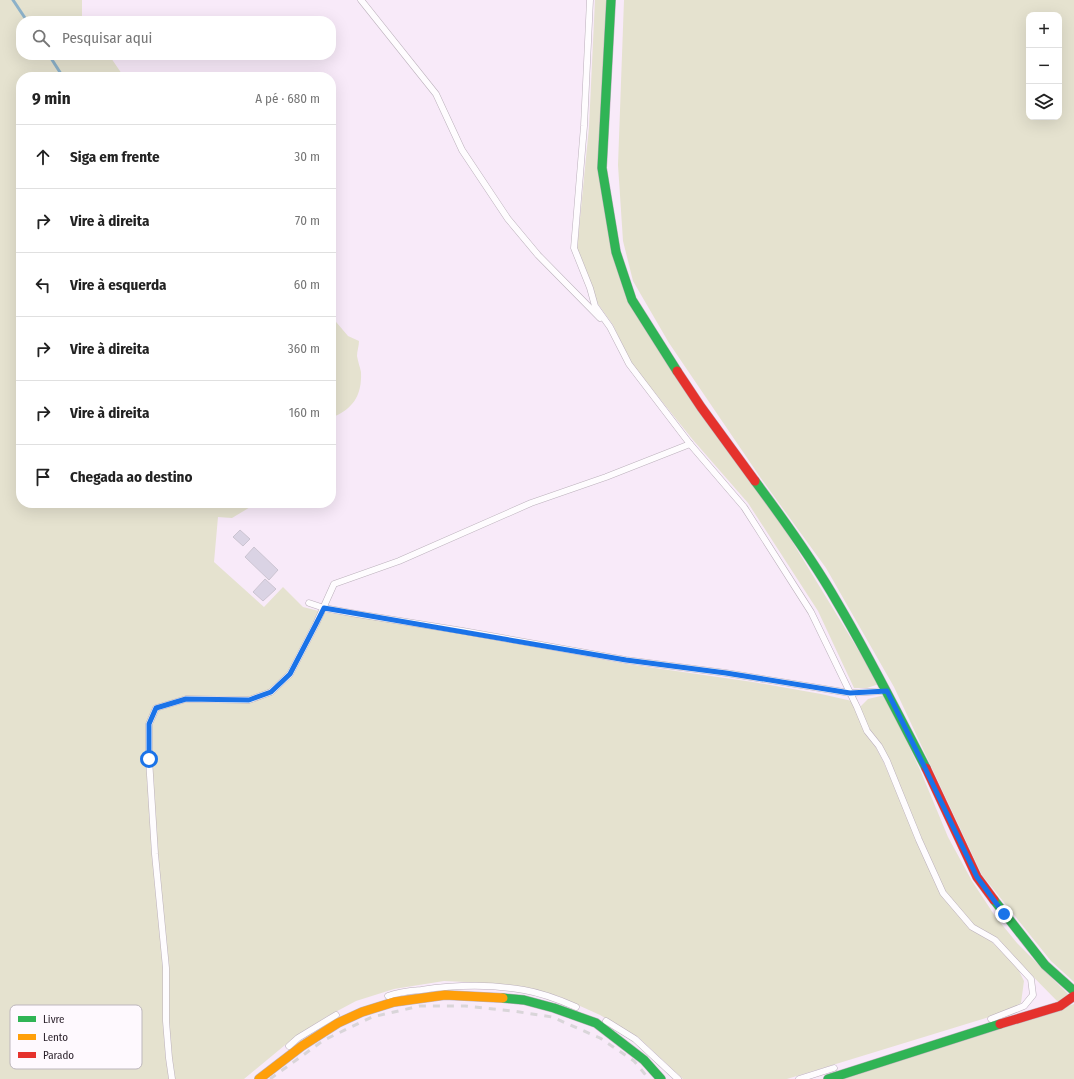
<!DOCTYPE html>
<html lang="pt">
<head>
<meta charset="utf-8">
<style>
	:root { --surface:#fff; --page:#f6f6f6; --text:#222; --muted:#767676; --line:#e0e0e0 }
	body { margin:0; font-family:"Fira Sans Condensed",sans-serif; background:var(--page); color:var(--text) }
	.controls { position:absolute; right:12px; top:12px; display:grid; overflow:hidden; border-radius:8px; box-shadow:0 4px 16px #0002 }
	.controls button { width:36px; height:36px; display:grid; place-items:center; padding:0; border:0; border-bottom:1px solid var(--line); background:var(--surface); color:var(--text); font:20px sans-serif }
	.stop { position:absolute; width:12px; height:12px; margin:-9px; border:3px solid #1a73e8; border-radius:50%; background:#fff }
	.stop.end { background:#1a73e8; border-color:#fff; box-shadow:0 1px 4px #0008 }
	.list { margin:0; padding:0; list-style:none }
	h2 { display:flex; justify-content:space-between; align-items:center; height:52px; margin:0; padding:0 16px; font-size:17px }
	h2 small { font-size:13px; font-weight:400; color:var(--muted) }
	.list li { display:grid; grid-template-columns:26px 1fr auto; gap:12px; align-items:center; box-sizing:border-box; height:64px; padding:0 16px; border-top:1px solid var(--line) }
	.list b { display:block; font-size:15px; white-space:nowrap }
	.list em { font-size:13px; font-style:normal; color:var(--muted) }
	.icon { flex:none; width:22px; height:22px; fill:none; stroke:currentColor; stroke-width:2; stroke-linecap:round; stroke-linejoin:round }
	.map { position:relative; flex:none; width:1074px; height:1079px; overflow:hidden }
	.search { position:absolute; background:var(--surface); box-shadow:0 4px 16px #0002; left:16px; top:16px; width:320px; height:44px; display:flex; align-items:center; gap:10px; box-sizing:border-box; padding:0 14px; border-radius:16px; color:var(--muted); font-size:15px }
	.panel { position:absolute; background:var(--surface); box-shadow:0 4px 16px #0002; left:16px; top:72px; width:320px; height:436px; border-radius:16px }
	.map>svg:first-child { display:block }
	.green { fill:#e5e2cf; fill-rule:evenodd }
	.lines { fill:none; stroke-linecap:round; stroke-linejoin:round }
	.stream { stroke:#8cb1c9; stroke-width:3 }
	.building { fill:#dad3e4; stroke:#cbc4d1 }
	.lane-casing { stroke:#bbb0bb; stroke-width:7 }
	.fast-casing { stroke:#bbb0bb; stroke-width:10 }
	.slow-casing { stroke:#bbb0bb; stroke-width:10 }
	.jam-casing { stroke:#bbb0bb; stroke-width:10 }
	.lane { stroke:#fefcfe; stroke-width:6 }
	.fast { stroke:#30b455; stroke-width:9 }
	.slow { stroke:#ff9f0a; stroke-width:9 }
	.jam { stroke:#e5322d; stroke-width:9 }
	.rail { stroke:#d9d5d9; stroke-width:3; stroke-dasharray:7 7; stroke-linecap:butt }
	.route { stroke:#1a73e8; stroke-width:5 }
	.key { fill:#fef9fe; stroke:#bdb7bd; stroke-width:1 }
	.key-label { font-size:11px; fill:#261c26 }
</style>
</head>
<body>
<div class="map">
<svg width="1074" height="1079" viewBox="0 0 1074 1079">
	<rect width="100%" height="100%" fill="#f8eaf9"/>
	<g class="green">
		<polygon points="0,0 82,0 82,21 21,21 21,55 109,55 124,77 21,77 21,503 257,503 232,518 218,517 214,562 264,607 283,587 303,607 323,612 402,623 627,664 753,682 821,694 852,701 884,763 931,871 957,912 993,943 1017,967 1024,981 1021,1003 1016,1006 986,1018 787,1079 683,1079 638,1037 600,1015 558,996 525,988 487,983 444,981 394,989 356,1001 326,1017 296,1036 244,1079 0,1079"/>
		<polygon points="595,0 608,0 599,169 628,301 776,515 879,684 867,688 854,688 818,611 748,503 693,440 631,363 613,325 598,304 577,249 589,127"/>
		<path d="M624 0H1074V982L1051 961 982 875 894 687 826 568 760 477 669 343 633 281 623 241 618 165ZM1029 15H1059V117H1029Z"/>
		<path d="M331 316 348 336 359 341C359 346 357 351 357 356 358 362 360 367 361 372 362 396 353 409 331 418Z"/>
		<polygon points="885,695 921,772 948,837 972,881 995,916 1017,943 1070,996 1059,1003 996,939 972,926 944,892 888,761 869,731 860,707 868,699"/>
		<polygon points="1074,1004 1074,1079 842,1079"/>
	</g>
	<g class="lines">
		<g class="stream">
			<polyline points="13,0 27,21"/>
			<polyline points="49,55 63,77"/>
		</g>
	</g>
	<g class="building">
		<polygon points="240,530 250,539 243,546 233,537"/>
		<polygon points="254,547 278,570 269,580 245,557"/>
		<polygon points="265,579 276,589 263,601 253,592"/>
	</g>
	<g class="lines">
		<defs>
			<g id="lane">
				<polyline points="361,0 436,94 462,150 508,219 538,255 600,318"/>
				<polyline points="590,0 584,126 574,248 590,288 595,306 610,327 629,364 690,444 744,507 811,612 857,707 867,731 879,746 887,761 919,840 943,893 972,927 995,940 1031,979 1033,995 1024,1006 991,1019"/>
				<polyline points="309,603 324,608 357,614 463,631 626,660 726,673 850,693 885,691"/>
				<path d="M388 996C398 992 409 991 421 990 455 985 490 984 524 990 542 993 560 1000 576 1007"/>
				<polyline points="606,1021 635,1039 678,1079"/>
				<polyline points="289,1046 298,1038 336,1015"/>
				<polyline points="172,1079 169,1058 166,1021 166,968 155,854 149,759 149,724 156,708 186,699 249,700 271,692 290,674 316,624 334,584 399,561 531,503 606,477 690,444"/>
				<polyline points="799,1079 834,1068"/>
			</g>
			<g id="fast">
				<polyline points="611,0 602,168 616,252 632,300 677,371"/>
				<path d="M755 481C784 520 813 560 837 602 869 656 897 712 926 768"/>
				<polyline points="994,900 1045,965 1074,991"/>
				<polyline points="503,998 524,1000 554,1008 596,1023 644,1060 661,1079"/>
				<polyline points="828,1079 1000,1024"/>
			</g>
			<polyline id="slow" points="259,1079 302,1046 338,1023 362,1012 394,1002 445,995 503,998"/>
			<g id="jam">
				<polyline points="677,371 701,407 755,481"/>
				<polyline points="926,768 977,877 994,900"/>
				<polyline points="1000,1024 1060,1006 1074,996"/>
			</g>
		</defs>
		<use href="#lane" class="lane-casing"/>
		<use href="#fast" class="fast-casing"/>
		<use href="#slow" class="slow-casing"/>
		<use href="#jam" class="jam-casing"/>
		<use href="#lane" class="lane"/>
		<use href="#fast" class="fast"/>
		<use href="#slow" class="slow"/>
		<use href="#jam" class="jam"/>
		<polyline class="rail" points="270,1079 324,1040 372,1017 420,1006 465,1006 513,1011 552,1017 600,1038 634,1061 649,1079"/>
	</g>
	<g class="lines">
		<polyline class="route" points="149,759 149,724 156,708 186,699 249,700 271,692 290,674 316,624 324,608 626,660 726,673 850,693 887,691 926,770 977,877 1004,914"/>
	</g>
	<rect x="10" y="1005" width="132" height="64" rx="6" class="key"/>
	<rect x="18" y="1016" width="18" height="6" fill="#30b455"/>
	<rect x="18" y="1034" width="18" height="6" fill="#ff9f0a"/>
	<rect x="18" y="1052" width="18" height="6" fill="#e5322d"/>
	<g class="key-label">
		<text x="43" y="1023">Livre</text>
		<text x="43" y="1041">Lento</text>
		<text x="43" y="1059">Parado</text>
	</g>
</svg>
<div class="controls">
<button>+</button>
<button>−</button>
<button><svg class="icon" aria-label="layers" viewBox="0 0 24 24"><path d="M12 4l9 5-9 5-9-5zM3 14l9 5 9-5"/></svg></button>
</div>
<div class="stop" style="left:149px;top:759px"></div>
<div class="stop end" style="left:1004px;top:914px"></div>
<div class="search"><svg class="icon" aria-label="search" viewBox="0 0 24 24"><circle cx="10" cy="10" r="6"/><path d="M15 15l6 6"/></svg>Pesquisar aqui</div>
<section class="panel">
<h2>9 min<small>A pé · 680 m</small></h2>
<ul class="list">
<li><svg class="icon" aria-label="ahead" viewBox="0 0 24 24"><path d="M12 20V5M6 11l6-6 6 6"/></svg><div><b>Siga em frente</b></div><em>30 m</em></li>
<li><svg class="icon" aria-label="right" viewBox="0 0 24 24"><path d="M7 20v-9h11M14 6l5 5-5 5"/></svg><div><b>Vire à direita</b></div><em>70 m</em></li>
<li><svg class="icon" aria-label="left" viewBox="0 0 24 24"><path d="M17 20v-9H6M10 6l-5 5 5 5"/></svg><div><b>Vire à esquerda</b></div><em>60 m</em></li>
<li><svg class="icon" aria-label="right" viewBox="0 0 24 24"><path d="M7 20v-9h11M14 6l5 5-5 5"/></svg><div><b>Vire à direita</b></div><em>360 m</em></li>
<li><svg class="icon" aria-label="right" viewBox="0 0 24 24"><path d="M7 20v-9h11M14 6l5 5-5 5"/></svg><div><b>Vire à direita</b></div><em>160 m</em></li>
<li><svg class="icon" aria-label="arrive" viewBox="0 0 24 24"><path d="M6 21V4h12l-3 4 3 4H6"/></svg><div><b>Chegada ao destino</b></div></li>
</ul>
</section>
</div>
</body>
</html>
